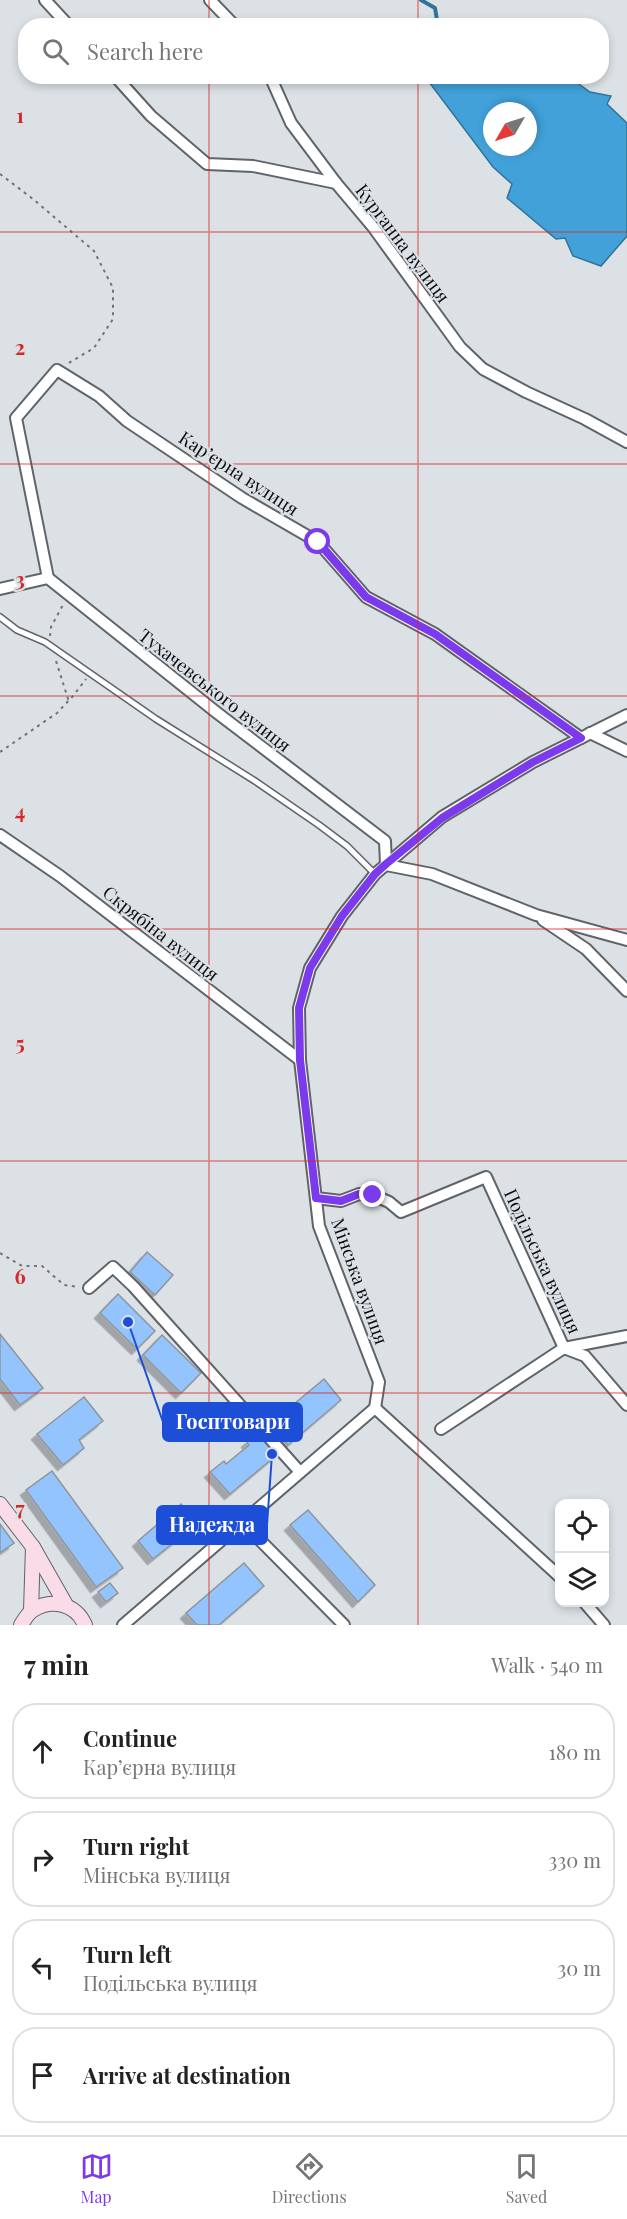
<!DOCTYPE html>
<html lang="en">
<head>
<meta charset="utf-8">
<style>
	:root { --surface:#fff; --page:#f6f6f6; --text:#222; --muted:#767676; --line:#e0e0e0; --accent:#7c3aed }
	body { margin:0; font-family:"Playfair Display",serif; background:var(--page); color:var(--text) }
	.controls { position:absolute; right:18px; bottom:18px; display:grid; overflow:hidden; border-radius:12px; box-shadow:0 3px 9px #0003 }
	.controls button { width:54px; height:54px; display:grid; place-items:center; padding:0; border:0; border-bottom:2px solid var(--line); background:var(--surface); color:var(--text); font:30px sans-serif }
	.compass { position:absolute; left:483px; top:102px; width:54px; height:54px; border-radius:50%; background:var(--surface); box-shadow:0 3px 9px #0003; rotate:231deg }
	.stop { position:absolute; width:18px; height:18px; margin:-14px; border:4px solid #7c3aed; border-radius:50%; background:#fff }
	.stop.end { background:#7c3aed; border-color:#fff; box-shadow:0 2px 6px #0008 }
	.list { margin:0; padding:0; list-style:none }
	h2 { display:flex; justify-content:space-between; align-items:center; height:78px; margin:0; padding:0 24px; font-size:26px }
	h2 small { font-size:20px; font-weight:400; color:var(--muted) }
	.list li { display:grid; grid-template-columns:39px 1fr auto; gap:18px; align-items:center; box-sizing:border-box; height:96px; margin:0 12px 12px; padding:0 12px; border:2px solid var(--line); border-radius:24px }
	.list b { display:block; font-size:22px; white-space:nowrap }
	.list p { margin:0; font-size:20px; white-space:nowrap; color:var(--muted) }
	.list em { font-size:20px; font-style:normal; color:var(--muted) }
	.icon { flex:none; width:33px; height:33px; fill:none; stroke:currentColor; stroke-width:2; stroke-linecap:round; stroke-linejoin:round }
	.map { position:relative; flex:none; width:627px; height:1625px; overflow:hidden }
	.search { position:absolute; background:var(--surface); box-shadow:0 3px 9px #0003; left:18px; right:18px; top:18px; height:66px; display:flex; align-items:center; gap:15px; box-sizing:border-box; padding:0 21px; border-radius:24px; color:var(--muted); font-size:22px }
	.sheet { height:510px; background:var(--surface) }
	nav { display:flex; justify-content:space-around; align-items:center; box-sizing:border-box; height:84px; border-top:2px solid var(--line); background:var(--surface); font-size:16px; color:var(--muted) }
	nav a { display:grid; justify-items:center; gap:3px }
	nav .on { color:var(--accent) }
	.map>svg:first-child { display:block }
	.water { fill:#41a1d8; stroke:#31749b; stroke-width:1.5; fill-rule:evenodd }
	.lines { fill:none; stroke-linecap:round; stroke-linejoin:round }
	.stream { stroke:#31749b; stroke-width:4 }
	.building { fill:#93c4fd; stroke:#90959a; stroke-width:1.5; filter:url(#shadow) }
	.lane-casing { stroke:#606469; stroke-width:8 }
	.street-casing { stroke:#606469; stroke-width:14 }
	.secondary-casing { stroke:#606469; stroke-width:16 }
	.path { stroke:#717478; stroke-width:2; stroke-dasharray:3 4.5; stroke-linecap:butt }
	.lane { stroke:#fff; stroke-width:5 }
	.street { stroke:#fff; stroke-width:10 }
	.secondary { stroke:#fadce8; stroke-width:14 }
	.route { stroke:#7c3aed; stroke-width:8 }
	.grid { fill:none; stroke:#d62828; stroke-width:1.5; stroke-opacity:0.55 }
	.labels { text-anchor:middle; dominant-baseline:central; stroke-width:4.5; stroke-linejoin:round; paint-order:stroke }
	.street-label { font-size:18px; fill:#0b0c0e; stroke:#dce1e6 }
	.grid-label { font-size:20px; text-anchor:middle; font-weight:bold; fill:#d62828; stroke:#dce1e6; stroke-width:4.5; stroke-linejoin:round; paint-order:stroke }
	.leader { fill:none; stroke:#1d4ed8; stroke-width:2 }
	.callout-dot { fill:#1d4ed8; stroke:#dce1e6; stroke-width:2 }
	.callout { fill:#1d4ed8; stroke:#1d4ed8; stroke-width:2 }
	.callout-label { font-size:20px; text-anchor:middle; font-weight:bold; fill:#fff }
</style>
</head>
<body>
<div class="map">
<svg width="627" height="1625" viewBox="0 0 627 1625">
	<defs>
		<filter id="shadow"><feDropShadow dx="-5.5" dy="5.5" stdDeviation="0" flood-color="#0004"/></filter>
	</defs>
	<rect width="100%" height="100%" fill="#dce1e6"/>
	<path class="water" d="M428 77H569L590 92 611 96 607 104 627 123V236L601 266 573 256 565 238 556 239 507 198 512 184 493 167 429 82ZM492 111H528V147H492Z"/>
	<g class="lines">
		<polyline class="stream" points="421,0 435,8 438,26"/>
	</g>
	<g class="building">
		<polygon points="147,1252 173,1275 155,1295 130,1272"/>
		<polygon points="118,1294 155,1331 137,1349 100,1313"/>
		<polygon points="0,1334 43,1388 20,1405 0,1379"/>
		<polygon points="162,1335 201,1373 181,1393 143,1355"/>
		<polygon points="324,1379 341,1400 288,1445 270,1424"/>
		<polygon points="84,1397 103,1421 79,1440 84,1448 63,1465 37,1434"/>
		<polygon points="260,1431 278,1454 230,1494 210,1472 224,1461 226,1464 249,1445 247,1442"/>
		<polygon points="52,1471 123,1568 96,1587 26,1490"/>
		<polygon points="181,1504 197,1524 153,1559 138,1541"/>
		<polygon points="308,1510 375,1585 358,1602 290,1525"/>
		<polygon points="0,1524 14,1543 0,1553"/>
		<polygon points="244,1563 264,1586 219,1625 197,1625 186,1613"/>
		<polygon points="110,1583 118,1593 106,1602 98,1592"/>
	</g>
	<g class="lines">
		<defs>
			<polyline id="lane" points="0,617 17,630 45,642 156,719 255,781 319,825 347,846 375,874"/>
			<g id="street">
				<polyline points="45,0 69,26"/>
				<polyline points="210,0 235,26"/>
				<polyline points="115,76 151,116 207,164 253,166 336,183 373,227 460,347 483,369 526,392 585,419 627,442"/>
				<polyline points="270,76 291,123 336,183"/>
				<polyline points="48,578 16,418 57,370 99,396 127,421 242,498 318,542 366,597 435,634 581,738"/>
				<polyline points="0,589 48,578 216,712 385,841 386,865 432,874 536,915 627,940"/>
				<polyline points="590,733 627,751"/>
				<polyline points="0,835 60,876 300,1060"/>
				<polyline points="543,920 586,949 627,991"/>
				<polyline points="316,1198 341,1201 359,1194 373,1195 389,1202 401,1212 486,1177 564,1348 585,1356 627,1405"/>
				<polyline points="89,1288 113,1267 133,1286 300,1472"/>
				<polyline points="375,1408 560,1577"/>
				<polyline points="441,1429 564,1348 627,1336"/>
				<polyline points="242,1522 344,1625"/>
				<polyline points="584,1602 604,1625"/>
				<polyline points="123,1625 375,1408 379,1382 319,1226 300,1060 299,1008 310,968 342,916 375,874 442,817 533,762 627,715"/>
			</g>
			<g id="secondary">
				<polyline points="0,1504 33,1547 66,1605"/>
				<polyline points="31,1611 33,1547"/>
				<path d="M21 1625C24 1620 28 1613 33 1610 52 1598 76 1604 85 1625"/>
			</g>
		</defs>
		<use href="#lane" class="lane-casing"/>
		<use href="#street" class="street-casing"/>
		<use href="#secondary" class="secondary-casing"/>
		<g class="path">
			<polyline points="0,174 33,199 94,251 113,288 113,319 94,348 67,364"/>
			<polyline points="50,636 51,627 64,603"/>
			<polyline points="56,661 69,702"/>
			<polyline points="0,752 57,713 73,696 86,679"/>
			<polyline points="0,1253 22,1266 42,1266 64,1285 78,1287"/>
		</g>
		<use href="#lane" class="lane"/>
		<use href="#street" class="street"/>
		<use href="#secondary" class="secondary"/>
	</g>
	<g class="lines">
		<polyline class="route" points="318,542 366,597 435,634 581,738 533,762 442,818 386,864 375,874 342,916 310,968 299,1008 300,1060 316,1198 341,1201 359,1194 373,1195"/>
	</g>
	<path class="grid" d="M209 0V26M418 0V26M209 76V1625M418 76V1625M0 232H627M0 464H627M0 696H627M0 929H627M0 1161H627M0 1393H627"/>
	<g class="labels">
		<g class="street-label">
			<text transform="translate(403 243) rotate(53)">Курганна вулиця</text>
			<text transform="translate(239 473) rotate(33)">Кар’єрна вулиця</text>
			<text transform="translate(215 690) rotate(38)">Тухачевського вулиця</text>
			<text transform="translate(161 933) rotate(38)">Скрябіна вулиця</text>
			<text transform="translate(543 1261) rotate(65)">Подільська вулиця</text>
			<text transform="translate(360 1281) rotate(70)">Мінська вулиця</text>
		</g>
	</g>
	<g class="grid-label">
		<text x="20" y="123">1</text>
		<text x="20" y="355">2</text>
		<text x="20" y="587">3</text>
		<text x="20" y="819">4</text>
		<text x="20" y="1051">5</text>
		<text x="20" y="1284">6</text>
		<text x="20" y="1516">7</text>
	</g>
	<path class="leader" d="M128 1322L163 1422M272 1454L267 1525"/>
	<g class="callout-dot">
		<circle cx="128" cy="1322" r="6"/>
		<circle cx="272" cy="1454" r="6"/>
	</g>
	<g class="callout">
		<rect x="163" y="1403" width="139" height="38" rx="6"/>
		<rect x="157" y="1506" width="110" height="38" rx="6"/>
	</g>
	<g class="callout-label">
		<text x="233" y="1429">Госптовари</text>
		<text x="212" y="1532">Надежда</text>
	</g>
</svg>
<div class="controls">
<button><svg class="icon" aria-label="locate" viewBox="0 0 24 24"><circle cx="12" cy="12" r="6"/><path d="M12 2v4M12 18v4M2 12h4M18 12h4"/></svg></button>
<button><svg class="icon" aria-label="layers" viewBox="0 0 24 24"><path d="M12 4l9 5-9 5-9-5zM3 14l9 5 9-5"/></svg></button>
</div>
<svg class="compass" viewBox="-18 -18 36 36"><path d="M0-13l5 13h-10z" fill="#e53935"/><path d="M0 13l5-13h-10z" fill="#767676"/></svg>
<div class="stop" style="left:318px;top:542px"></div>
<div class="stop end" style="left:373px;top:1195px"></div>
<div class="search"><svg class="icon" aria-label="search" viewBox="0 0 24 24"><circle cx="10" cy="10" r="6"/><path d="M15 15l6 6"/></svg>Search here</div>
</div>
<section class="sheet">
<h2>7 min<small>Walk · 540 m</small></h2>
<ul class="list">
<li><svg class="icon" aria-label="ahead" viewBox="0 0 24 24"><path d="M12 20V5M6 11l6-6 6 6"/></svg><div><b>Continue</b><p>Кар’єрна вулиця</p></div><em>180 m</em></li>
<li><svg class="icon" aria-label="right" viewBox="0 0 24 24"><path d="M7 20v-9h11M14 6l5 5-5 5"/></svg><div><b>Turn right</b><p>Мінська вулиця</p></div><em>330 m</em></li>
<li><svg class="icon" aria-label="left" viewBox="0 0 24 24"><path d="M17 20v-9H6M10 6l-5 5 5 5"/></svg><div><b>Turn left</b><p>Подільська вулиця</p></div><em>30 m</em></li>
<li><svg class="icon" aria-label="arrive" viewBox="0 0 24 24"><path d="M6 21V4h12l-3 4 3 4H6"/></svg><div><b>Arrive at destination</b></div></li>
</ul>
</section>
<nav>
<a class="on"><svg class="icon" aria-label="map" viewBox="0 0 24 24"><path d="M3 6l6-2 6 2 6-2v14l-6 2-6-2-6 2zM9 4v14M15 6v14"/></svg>Map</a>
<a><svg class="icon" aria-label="directions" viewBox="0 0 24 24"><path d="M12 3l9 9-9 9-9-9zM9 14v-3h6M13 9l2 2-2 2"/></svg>Directions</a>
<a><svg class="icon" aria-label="saved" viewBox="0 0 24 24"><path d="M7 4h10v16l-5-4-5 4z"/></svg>Saved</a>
</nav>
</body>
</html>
